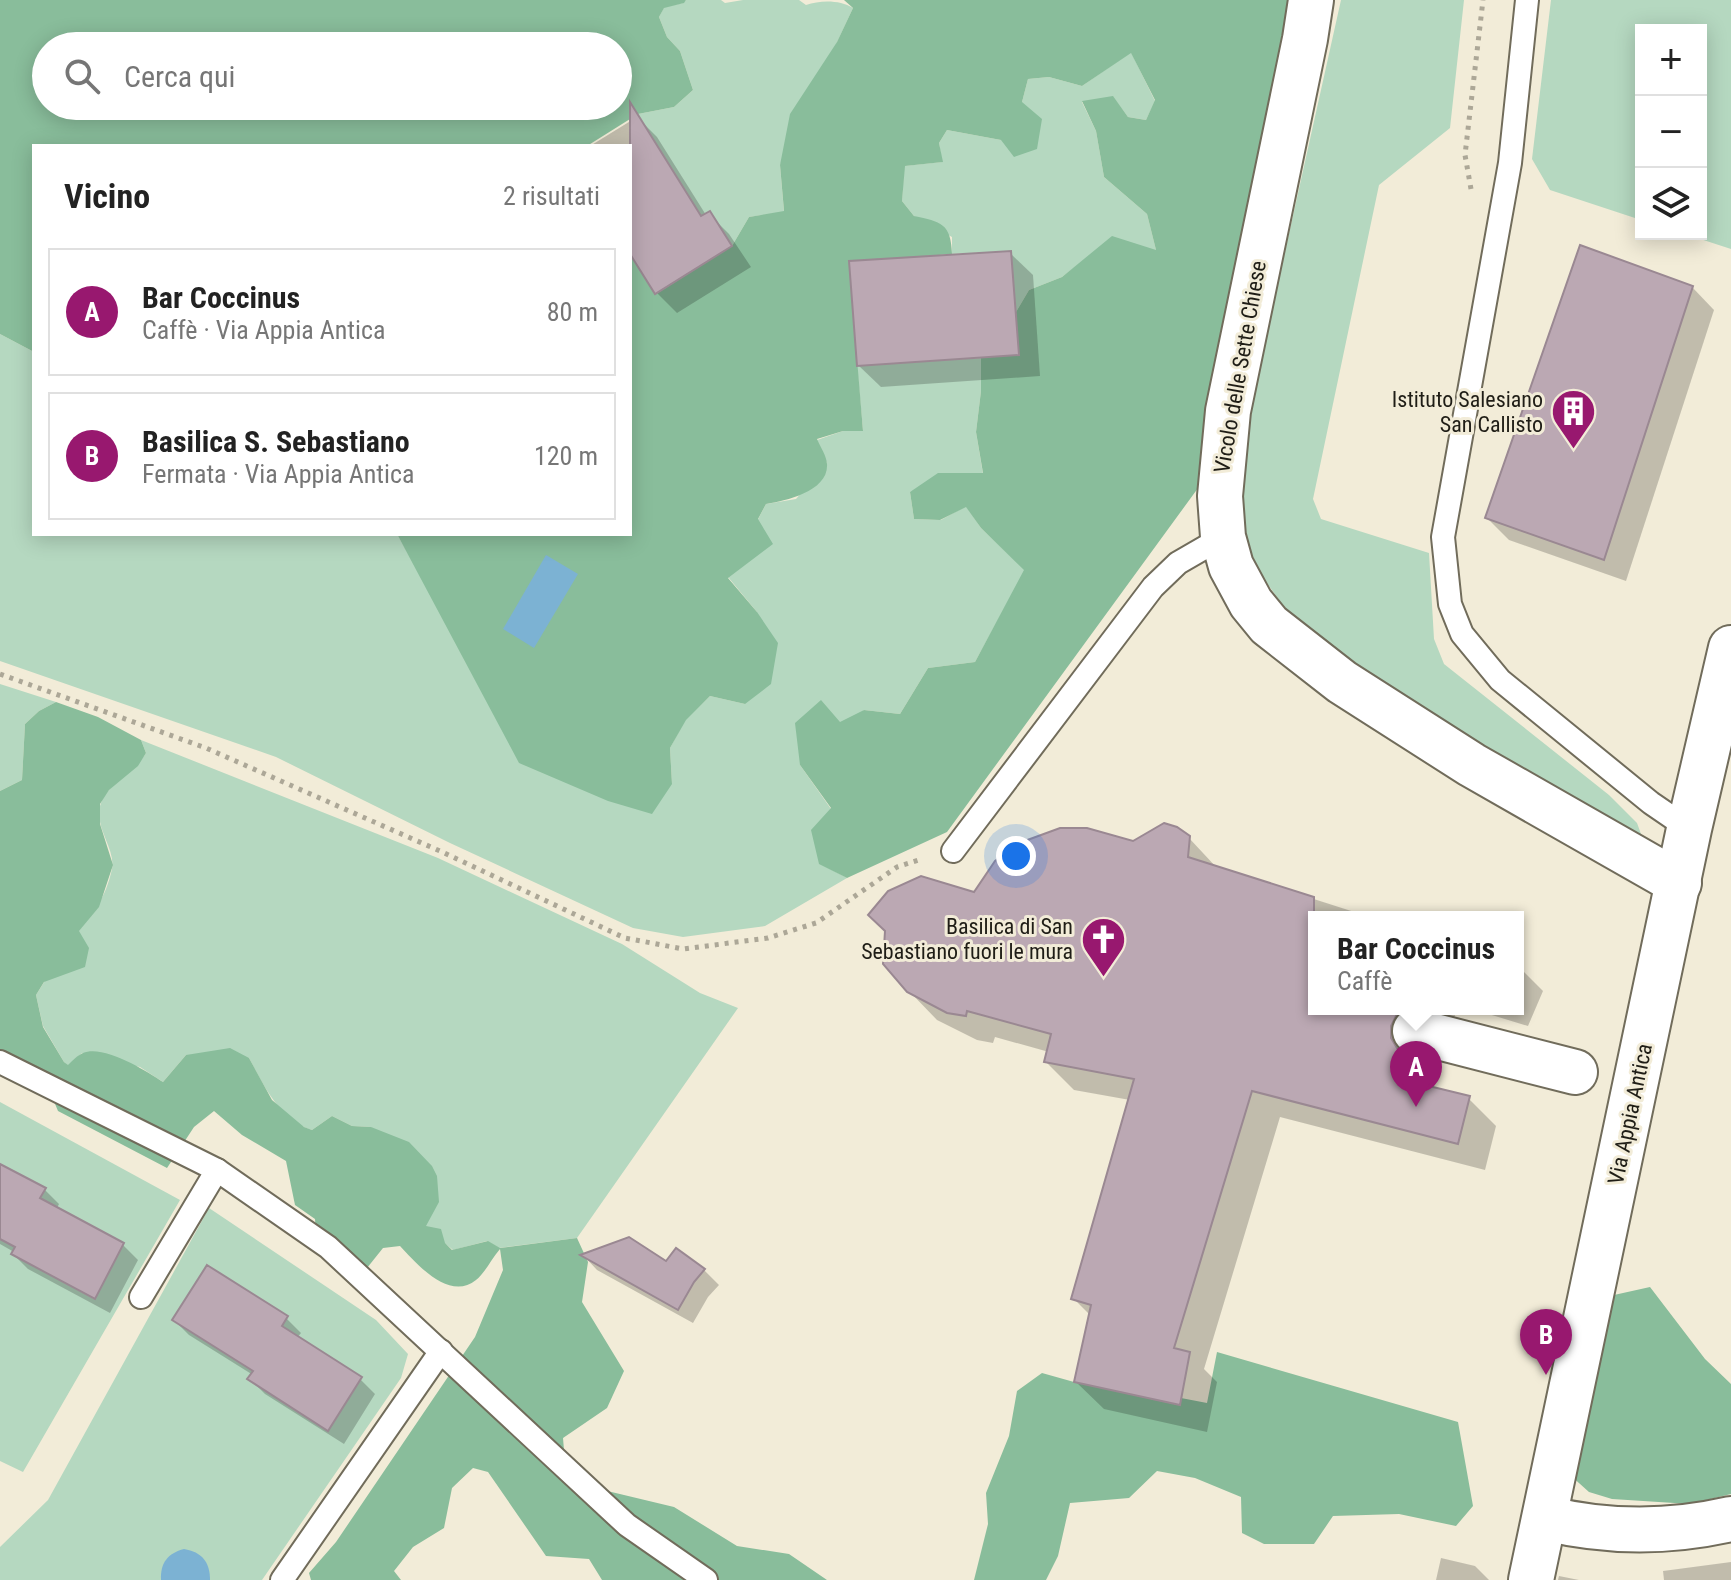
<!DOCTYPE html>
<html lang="it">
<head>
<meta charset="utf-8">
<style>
	:root { --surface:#fff; --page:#f6f6f6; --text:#222; --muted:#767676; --line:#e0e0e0; --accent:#98186f }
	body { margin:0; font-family:"Roboto Condensed",sans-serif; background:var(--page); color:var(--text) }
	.controls { position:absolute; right:24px; top:24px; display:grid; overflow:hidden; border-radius:0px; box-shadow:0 4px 20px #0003 }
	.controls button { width:72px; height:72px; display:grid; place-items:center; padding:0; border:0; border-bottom:2px solid var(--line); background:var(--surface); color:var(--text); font:40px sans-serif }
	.you { position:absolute; left:1016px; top:856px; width:28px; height:28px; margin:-20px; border:6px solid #fff; border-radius:50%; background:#1a73e8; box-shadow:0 0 0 12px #1a73e833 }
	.badge { display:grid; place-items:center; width:52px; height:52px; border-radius:50%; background:var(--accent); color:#fff; font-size:26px; font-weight:700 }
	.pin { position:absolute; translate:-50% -66px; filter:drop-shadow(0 2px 4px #0008) }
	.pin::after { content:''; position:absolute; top:42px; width:28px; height:24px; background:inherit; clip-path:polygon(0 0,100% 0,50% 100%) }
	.popup { position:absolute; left:1308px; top:911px; width:216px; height:104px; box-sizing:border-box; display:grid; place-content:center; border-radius:0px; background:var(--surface); filter:drop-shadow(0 2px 6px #0005); font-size:26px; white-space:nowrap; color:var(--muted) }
	.popup b { font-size:30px; color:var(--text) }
	.popup::after { content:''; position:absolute; left:50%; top:100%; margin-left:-16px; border:16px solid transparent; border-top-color:var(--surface) }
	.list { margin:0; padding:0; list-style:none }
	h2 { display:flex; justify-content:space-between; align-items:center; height:104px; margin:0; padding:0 32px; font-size:34px }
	h2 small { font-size:26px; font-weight:400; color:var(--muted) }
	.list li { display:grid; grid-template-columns:52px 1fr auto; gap:24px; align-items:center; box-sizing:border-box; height:128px; margin:0 16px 16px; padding:0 16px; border:2px solid var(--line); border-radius:0px }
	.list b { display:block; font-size:30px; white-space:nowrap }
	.list p { margin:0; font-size:26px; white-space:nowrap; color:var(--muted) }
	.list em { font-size:26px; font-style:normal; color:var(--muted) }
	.icon { flex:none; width:44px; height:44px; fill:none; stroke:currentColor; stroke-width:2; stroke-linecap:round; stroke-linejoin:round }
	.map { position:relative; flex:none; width:1731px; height:1580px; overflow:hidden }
	.search { position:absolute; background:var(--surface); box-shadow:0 4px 20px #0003; left:32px; top:32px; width:600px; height:88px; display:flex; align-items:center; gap:20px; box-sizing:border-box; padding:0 28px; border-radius:44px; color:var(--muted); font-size:30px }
	.panel { position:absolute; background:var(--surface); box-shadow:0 4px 20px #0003; left:32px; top:144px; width:600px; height:392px; border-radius:0px }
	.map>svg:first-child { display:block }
	.green { fill:#b5d8c0; fill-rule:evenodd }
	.forest { fill:#89bd9b; fill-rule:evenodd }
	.water { fill:#7cb2d3 }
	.shadow { fill:#0003 }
	.building { fill:#bba8b3; stroke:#9a8892; stroke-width:2 }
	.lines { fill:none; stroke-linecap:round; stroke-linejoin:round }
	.lane-casing { stroke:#716c5b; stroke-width:26 }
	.street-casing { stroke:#716c5b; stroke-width:48 }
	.secondary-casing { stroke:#716c5b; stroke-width:48 }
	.path { stroke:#aca797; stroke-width:5; stroke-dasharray:4 6; stroke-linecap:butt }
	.lane { stroke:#fff; stroke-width:22 }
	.street { stroke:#fff; stroke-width:44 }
	.secondary { stroke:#fff; stroke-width:44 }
	.labels { text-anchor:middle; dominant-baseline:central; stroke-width:6; stroke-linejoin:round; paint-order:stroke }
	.street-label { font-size:22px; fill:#1f1d16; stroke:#f2ecd8 }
	.poi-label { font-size:22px; fill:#1f1d16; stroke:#f2ecd8; text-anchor:end }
</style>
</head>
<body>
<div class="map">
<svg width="1731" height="1580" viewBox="0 0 1731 1580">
	<rect width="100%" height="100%" fill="#f2ecd8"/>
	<g class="green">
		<path d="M686 0H721L725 3 743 0H799L806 5C821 0 840 0 853 8L780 165 784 212 749 217 732 246 710 211 701 216 638 114 674 107 693 90 680 51 667 37 659 17 664 7 683 3Z"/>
		<polygon points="1341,0 1464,0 1450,128 1379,185 1313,499 1321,519 1429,553 1434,639 1444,664 1609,795 1637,823 1645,845 1416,706 1316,639 1286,610 1262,576 1245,539 1238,501 1256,382"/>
		<polygon points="1551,0 1731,0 1731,249 1685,234 1701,234 1701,30 1641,30 1641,220 1550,190 1532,159"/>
		<polygon points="1131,52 1155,101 1146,120 1128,117 1113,97 1082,102 1096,131 1104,177 1147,214 1156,250 1084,260 1062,277 1029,290 1016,312 1011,251 952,254 952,237 914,216 902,201 904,166 942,162 939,143 947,130 1001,140 1022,102 1028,79 1049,77 1082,86"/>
		<polygon points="0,334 34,352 34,534 397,534 447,623 672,784 670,748 685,720 710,696 745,704 757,612 728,577 766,504 796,499 827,463 817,440 843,431 863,430 857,366 981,358 981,391 976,432 983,474 910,492 914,519 941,520 966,506 981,528 1025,570 975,662 928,668 900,714 864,710 800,765 831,809 819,863 847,878 765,926 683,937 633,928 450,843 276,757 0,661"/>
		<polygon points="0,684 56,702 39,711 25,724 22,780 0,791"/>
		<path d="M141 740 438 858 622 944 700 993 738 1008 577 1238 499 1248 487 1241 453 1250 425 1227 371 1127 352 1126 332 1116 312 1130C280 1120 264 1086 249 1058L186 1055 163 1082 140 1067 82 1053 68 1066 64 1062 43 1026 36 995C49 974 63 953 77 933 95 909 105 900 112 869 116 848 92 825 101 803 108 783 134 772 146 753Z"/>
		<polygon points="0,1102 180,1200 23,1472 0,1461 0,1239 15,1247 11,1254 94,1299 124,1244 40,1199 45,1188 0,1164"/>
		<path d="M209 1208 376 1320 408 1354 401 1378 262 1580H0V1547L48 1500ZM207 1265 287 1316 282 1326 362 1378 328 1430 248 1380 253 1371 172 1320Z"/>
	</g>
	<g class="forest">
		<path d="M0 0H686L684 3 664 8 659 17 667 37 680 51 693 90 674 107 638 114 587 146H34V352L0 334ZM46 46H618V106H46Z"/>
		<path d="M844 0H1298L1291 43 1206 407 1201 484 947 832 847 878 819 864 811 830 831 808 800 765 795 723 821 700 840 722 864 710 900 714 928 668 975 662 1024 570 981 528 966 507 940 520 914 519 910 492 938 473H983L976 432 981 391V358L1019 354 1016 312 1029 290 1062 277 1112 236 1156 250 1147 214 1104 177 1096 131 1082 101 1113 96 1128 117 1146 120 1155 100 1131 53 1082 86 1049 77 1028 79 1022 102 1042 119 1037 149 1014 157 1001 140 947 130 939 143 943 162 905 166 902 201 914 216C941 222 951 223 952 254L849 262 863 431H843L817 439C820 446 827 457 827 464 829 491 786 501 766 504L758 519 773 544 728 578 757 612 778 643 771 684 745 704 710 696 686 720 670 748 672 784 652 814 608 801 519 763 397 534H630V254L656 294 732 246 749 217 784 211 780 165 790 114 837 42 853 8Z"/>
		<path d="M56 702 98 717 141 740 146 753 138 766 109 790 100 804V824L113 865 99 907 79 931 89 948 85 967 44 982 36 995 43 1027 64 1062 68 1065C72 1061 78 1055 83 1053 103 1044 147 1071 163 1082L186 1055 230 1048 249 1058 272 1100 304 1127 312 1130 332 1116 352 1126 371 1127 409 1142 432 1166 437 1176 439 1202 426 1226 441 1229 445 1243 452 1250 488 1241 500 1248 577 1238 588 1262 582 1302 624 1371 607 1408 563 1438 565 1462 599 1489 674 1507 737 1546 789 1554 827 1580H602L589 1559 546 1556 488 1472 473 1468 452 1488 444 1528 413 1547 394 1571 401 1580H311L309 1573 336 1542 475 1337 503 1270 500 1249C492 1258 485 1273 476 1280 449 1302 416 1263 400 1246L383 1248 367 1268 317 1247 315 1219 295 1205 286 1161 242 1135 214 1111 194 1127 167 1168 58 1111 43 1075 0 1068V791L22 780 25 724 39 711Z"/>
		<polygon points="1650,1287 1705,1359 1731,1384 1731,1494 1690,1504 1612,1499 1589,1492 1560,1466 1605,1297"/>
		<polygon points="1217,1352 1458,1422 1473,1506 1456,1526 1399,1514 1333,1516 1314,1544 1264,1544 1242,1533 1241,1497 1195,1478 1157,1471 1129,1498 1070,1503 1058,1556 1046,1580 974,1580 988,1524 986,1493 1009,1436 1017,1391 1042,1373 1074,1382 1178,1405 1181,1398 1207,1403"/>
	</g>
	<g class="water">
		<polygon points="546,555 578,574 534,648 503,629"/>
		<path d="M184 1549C202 1552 210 1562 210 1580H161C160 1563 168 1553 184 1549Z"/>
	</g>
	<g class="shadow">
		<polygon points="637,117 657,137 706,215 709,214 729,234 751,267 677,313 657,293 630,249 630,146 590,146"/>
		<polygon points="1010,253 1033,275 1040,376 881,387 858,365"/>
		<polygon points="1692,287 1714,310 1626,581 1509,540 1487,518"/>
		<polygon points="1189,838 1217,868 1370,917 1314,917 1314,1009 1457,1009 1449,1034 1418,1053 1418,1068 1434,1084 1433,1089 1468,1098 1496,1126 1485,1170 1280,1117 1204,1369 1217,1382 1207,1432 1104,1409 1076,1382 1091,1316 1073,1298 1130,1100 1074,1090 1046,1062 1049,1052 995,1037 993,1043 977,1040 937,1020 909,991 975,894 1134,844"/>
		<polygon points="1518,966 1543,991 1528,1026 1472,1009 1518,1009"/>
		<polygon points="0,1166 45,1190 59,1204 56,1210 123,1245 138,1260 110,1313 28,1269 13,1254 14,1252 0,1244"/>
		<polygon points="676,1250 704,1270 719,1285 708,1297 693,1323 597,1270 584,1256 666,1263"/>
		<polygon points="286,1318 301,1333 297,1338 360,1379 375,1394 344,1444 265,1394 250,1379 253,1375 189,1335 174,1320"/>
		<polygon points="1441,1558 1475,1566 1489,1580 1436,1580"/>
		<polygon points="1731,1562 1731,1580 1664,1580 1663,1571"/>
		<polygon points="1559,1576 1579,1580 1558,1580"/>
	</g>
	<g class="building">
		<polygon points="630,102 701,216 710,211 732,246 655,294 630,254"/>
		<polygon points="1580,245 1693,286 1604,560 1485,518"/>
		<polygon points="1011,251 1019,355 857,366 849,261"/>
		<polygon points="1164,823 1177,827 1190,836 1188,857 1314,897 1314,1009 1405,1009 1397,1014 1391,1026 1391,1038 1397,1048 1408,1055 1400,1079 1470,1096 1458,1144 1252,1091 1174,1348 1190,1352 1180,1405 1074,1382 1091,1305 1071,1299 1134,1079 1044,1062 1051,1034 967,1011 966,1016 947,1013 907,992 883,964 885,931 868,915 888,891 921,876 974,892 995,861 1022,842 1060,828 1087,828 1133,841"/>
		<polygon points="0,1164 46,1188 40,1198 124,1243 95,1299 11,1254 15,1247 0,1239"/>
		<polygon points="629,1237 666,1261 676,1248 705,1269 694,1282 678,1310 580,1255"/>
		<polygon points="207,1265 288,1316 282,1326 362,1377 328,1431 247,1379 253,1371 172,1320"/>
	</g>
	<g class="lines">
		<defs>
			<g id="lane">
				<polyline points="1527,0 1510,163 1443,537 1450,604 1462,634 1500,680 1651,803 1689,829"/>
				<polyline points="953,851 1153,587 1178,563 1223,537"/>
				<polyline points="0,1062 217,1170 328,1247 627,1525 706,1580"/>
				<polyline points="141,1297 217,1170"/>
				<polyline points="282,1580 441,1351"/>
			</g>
			<polyline id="street" points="1415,1031 1575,1072"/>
			<g id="secondary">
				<polyline points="1311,0 1305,39 1228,411 1220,496 1223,537 1231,566 1251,603 1269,625 1342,682 1472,765 1679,883"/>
				<path d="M1545 1518C1606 1533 1670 1533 1731 1519"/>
				<polyline points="1531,1580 1689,829 1731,648"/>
			</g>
		</defs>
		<use href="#lane" class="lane-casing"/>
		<use href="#street" class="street-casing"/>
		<use href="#secondary" class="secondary-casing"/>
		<g class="path">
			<polyline points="1471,189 1465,155 1483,0"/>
			<polyline points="0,674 206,748 440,851 625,938 683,949 768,938 816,923 897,867 922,859"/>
		</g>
		<use href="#lane" class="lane"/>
		<use href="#street" class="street"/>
		<use href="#secondary" class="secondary"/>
	</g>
	<defs>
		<symbol id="building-pin" viewBox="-11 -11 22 30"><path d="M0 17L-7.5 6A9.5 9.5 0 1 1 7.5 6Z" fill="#98186f" stroke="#f2ecd8"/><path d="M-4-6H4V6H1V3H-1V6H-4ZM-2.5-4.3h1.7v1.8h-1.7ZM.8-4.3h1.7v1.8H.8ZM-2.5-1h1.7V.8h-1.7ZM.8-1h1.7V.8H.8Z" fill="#fff"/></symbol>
		<symbol id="church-pin" viewBox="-11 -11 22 30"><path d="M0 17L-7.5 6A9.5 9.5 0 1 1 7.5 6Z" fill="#98186f" stroke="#f2ecd8"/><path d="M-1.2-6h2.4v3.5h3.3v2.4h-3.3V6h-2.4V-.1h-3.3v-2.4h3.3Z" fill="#fff"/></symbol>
	</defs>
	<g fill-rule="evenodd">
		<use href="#building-pin" x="1548" y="386" width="51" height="69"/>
		<use href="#church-pin" x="1078" y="914" width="51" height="69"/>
	</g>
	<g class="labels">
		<g class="street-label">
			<text transform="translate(1240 367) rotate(-80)">Vicolo delle Sette Chiese</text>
			<text transform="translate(1630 1114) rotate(-78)">Via Appia Antica</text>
		</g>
		<g class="poi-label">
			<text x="1543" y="399">Istituto Salesiano<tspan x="1543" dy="25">San Callisto</tspan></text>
			<text x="1073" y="926">Basilica di San<tspan x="1073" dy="25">Sebastiano fuori le mura</tspan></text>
		</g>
	</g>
</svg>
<div class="controls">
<button>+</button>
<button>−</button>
<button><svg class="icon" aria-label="layers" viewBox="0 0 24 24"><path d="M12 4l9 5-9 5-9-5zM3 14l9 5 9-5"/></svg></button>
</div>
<div class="you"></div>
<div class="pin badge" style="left:1416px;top:1107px">A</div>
<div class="popup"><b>Bar Coccinus</b>Caffè</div>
<div class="pin badge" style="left:1546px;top:1375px">B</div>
<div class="search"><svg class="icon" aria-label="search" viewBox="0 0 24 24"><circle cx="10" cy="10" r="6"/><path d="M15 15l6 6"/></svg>Cerca qui</div>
<section class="panel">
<h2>Vicino<small>2 risultati</small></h2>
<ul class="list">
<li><span class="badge">A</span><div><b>Bar Coccinus</b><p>Caffè · Via Appia Antica</p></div><em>80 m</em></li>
<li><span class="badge">B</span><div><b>Basilica S. Sebastiano</b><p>Fermata · Via Appia Antica</p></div><em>120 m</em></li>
</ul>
</section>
</div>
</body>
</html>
